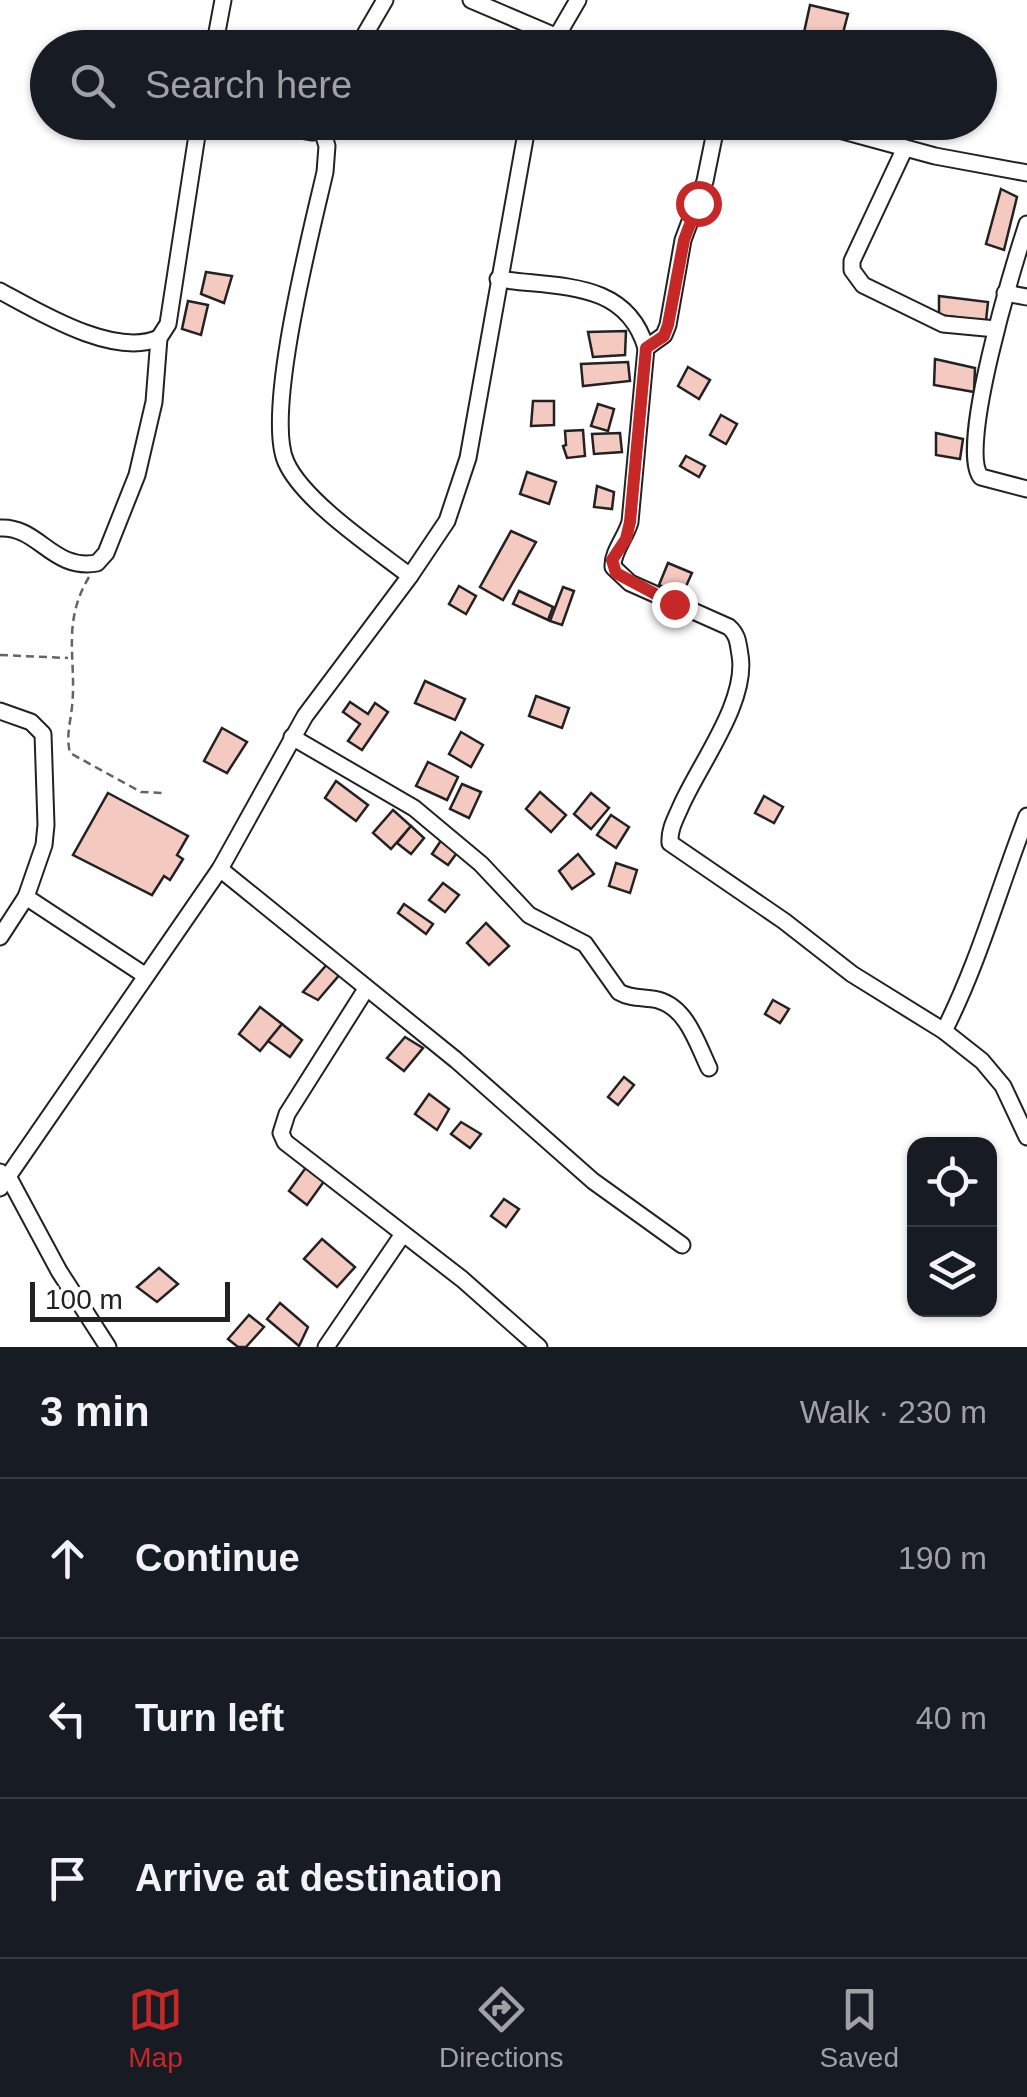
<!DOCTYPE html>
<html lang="en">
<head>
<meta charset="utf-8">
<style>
	:root { --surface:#171b24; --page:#20242c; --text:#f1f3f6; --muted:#9ea1a6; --line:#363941; --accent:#c62828 }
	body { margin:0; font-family:Arial,sans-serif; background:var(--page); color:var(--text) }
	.controls { position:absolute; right:30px; bottom:30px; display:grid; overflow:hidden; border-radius:20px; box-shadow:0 2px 8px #0004 }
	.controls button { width:90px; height:90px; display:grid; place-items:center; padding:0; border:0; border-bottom:2px solid var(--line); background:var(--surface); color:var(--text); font:50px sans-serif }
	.scale { position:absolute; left:30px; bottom:25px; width:200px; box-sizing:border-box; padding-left:10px; border:5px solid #222; border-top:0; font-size:28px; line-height:35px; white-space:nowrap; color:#222; -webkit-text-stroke:8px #fff; paint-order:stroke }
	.stop { position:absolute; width:30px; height:30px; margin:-22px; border:8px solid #c62828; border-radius:50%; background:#fff }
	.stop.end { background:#c62828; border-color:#fff; box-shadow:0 2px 10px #0008 }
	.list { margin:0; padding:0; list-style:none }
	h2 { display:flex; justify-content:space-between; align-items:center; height:130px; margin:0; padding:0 40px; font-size:42px }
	h2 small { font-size:32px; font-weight:400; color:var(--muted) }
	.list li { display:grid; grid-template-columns:65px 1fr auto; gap:30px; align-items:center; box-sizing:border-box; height:160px; padding:0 40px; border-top:2px solid var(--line) }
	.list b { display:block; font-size:38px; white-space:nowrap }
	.list em { font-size:32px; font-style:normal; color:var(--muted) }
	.icon { flex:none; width:55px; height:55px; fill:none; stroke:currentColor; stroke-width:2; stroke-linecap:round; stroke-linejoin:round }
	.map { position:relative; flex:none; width:1027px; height:1347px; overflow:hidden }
	.search { position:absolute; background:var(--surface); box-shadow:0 2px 8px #0004; left:30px; right:30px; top:30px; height:110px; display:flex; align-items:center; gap:25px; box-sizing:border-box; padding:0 35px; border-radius:55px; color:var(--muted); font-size:38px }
	.sheet { height:610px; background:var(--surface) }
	nav { display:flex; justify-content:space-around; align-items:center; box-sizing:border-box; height:140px; border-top:2px solid var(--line); background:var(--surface); font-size:28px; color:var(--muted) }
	nav a { display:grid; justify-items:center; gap:5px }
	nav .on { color:var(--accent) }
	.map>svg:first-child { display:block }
	.building { fill:#f3c9c0; stroke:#222; stroke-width:2.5 }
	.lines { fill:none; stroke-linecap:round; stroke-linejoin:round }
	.minor-casing { stroke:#222; stroke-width:19 }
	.path { stroke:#646464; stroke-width:2.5; stroke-dasharray:8 5; stroke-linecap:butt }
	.minor { stroke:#fff; stroke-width:15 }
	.route { stroke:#c62828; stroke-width:12 }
</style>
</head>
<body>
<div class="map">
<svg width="1027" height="1347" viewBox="0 0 1027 1347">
	<rect width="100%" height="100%" fill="#fff"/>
	<g class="building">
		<polygon points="810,5 848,14 839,48 803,37"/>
		<polygon points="1001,189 1017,197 1004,250 986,244"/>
		<polygon points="206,272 232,276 224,303 201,294"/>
		<polygon points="939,296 988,302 986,321 939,315"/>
		<polygon points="188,301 208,305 201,335 182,329"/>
		<polygon points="626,331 625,355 593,357 588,332"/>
		<polygon points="935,359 975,368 974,392 934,385"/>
		<polygon points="628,362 630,381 583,386 581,364"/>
		<polygon points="688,367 710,380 699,399 678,386"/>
		<polygon points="533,401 554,401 554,425 531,426"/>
		<polygon points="598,404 614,409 608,431 591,426"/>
		<polygon points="721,415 737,424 726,444 710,435"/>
		<polygon points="583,430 585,456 567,458 563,446 566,445 565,431"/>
		<polygon points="620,433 622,452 594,454 592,434"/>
		<polygon points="936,433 963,439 960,459 936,455"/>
		<polygon points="686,456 705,466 699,477 680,466"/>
		<polygon points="527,472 556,482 549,504 520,494"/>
		<polygon points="597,486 614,492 612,509 594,507"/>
		<polygon points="511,531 536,542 503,600 480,587"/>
		<polygon points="668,563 692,573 682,595 659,585"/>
		<polygon points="459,586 476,596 466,614 449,604"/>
		<polygon points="563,587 574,591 562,625 550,621"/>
		<polygon points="519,591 553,607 548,620 513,604"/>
		<polygon points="425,681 465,699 455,720 415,703"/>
		<polygon points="536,696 569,708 562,728 529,716"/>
		<polygon points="350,702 368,714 375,703 388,712 362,750 348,741 360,724 343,712"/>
		<polygon points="222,728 247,742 227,773 204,761"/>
		<polygon points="461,732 483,745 471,767 449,754"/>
		<polygon points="428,762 458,777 447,800 416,786"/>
		<polygon points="336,781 368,805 356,821 325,798"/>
		<polygon points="462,784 481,792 469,818 450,809"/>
		<polygon points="540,792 566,815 551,832 526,809"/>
		<polygon points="108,793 188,836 177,855 183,859 170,880 164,876 152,895 73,855"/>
		<polygon points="591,793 609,808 591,829 574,814"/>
		<polygon points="764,796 783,807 774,823 755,813"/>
		<polygon points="393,810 411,826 391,849 373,833"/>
		<polygon points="611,815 629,827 616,848 597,835"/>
		<polygon points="411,826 424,838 411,854 397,843"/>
		<polygon points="442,839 459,850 448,865 432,854"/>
		<polygon points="578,854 594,874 572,889 559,871"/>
		<polygon points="616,863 637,870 630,893 609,886"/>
		<polygon points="443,883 459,895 445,912 429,900"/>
		<polygon points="404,904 433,924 426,934 398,913"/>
		<polygon points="486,923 509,946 489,965 467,943"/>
		<polygon points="329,962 341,973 318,1000 303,992"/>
		<polygon points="773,1000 789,1009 780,1023 765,1014"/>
		<polygon points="260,1007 282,1024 260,1051 239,1034"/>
		<polygon points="282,1024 302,1040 290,1057 268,1041"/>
		<polygon points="405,1037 423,1048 404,1071 387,1058"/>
		<polygon points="624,1077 634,1085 618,1105 608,1097"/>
		<polygon points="429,1094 449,1109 437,1130 415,1114"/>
		<polygon points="461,1122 481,1134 470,1148 451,1134"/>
		<polygon points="307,1166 325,1180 307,1205 289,1191"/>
		<polygon points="504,1199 519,1209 506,1227 491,1216"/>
		<polygon points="322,1239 355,1267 337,1287 304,1259"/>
		<polygon points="159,1268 178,1284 157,1302 137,1287"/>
		<polygon points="280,1303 308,1327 299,1346 267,1319"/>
		<polygon points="249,1315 264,1327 246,1347 238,1347 228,1339"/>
	</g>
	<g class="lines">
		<defs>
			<g id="minor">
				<polyline points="471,0 555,36"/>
				<polyline points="214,48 223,0"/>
				<polyline points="357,48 385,0"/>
				<polyline points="550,48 578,0"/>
				<polyline points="251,122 313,132 325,126"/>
				<polyline points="810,122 935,156 1027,173"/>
				<path d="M322 130 327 146 325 172C312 229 264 413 286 462 303 501 375 549 410 576"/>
				<polyline points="905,148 852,261 852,270 863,285 943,324 996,329"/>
				<path d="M1027 224C1014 264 957 450 981 477L1027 489"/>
				<path d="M498 279C557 288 626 279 646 348L630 522C626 537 612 552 613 567L630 583 729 627C738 635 738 643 740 655 748 701 700 763 681 806 676 818 669 829 670 843L784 921 852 974 944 1031 982 1061 1003 1086 1027 1137"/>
				<path d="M0 291C39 312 114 358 159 338"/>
				<polyline points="1005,293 1027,297"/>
				<polyline points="646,348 664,335 668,325 683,240 705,181 717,122"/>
				<path d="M0 528C39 526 52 571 97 563L106 553 137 475 154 402 159 338 168 324 199 122"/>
				<polyline points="0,711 31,722 43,734 46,825 44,845 26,897 146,976"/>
				<path d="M292 737 414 808 481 864 529 915 585 944 619 992C631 999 644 997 658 1000 687 1008 697 1043 709 1068"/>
				<polyline points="220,869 456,1060 593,1181 682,1245"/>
				<polyline points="0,937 26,897"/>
				<polyline points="366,989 287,1114 281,1133 285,1142 462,1279 539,1347"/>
				<path d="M944 1031C979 962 999 888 1027 816"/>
				<polyline points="0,1172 9,1178 59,1271 108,1347"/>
				<polyline points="0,1188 220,869 305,716 410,576 447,521 468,458 528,122"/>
				<polyline points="326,1347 403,1234"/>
			</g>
		</defs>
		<use href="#minor" class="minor-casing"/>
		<g class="path">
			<path d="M89 577C61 624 77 659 72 707 70 725 66 736 70 753L141 792 164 793"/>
			<polyline points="0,655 68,658"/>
		</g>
		<use href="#minor" class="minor"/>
	</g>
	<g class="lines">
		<polyline class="route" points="674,604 616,573 612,560 626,539 630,522 646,348 664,336 668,325 684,240 698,203"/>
	</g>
</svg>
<div class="controls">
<button><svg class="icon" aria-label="locate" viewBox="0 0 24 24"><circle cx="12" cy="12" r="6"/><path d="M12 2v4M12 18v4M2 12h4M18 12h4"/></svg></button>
<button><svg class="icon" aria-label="layers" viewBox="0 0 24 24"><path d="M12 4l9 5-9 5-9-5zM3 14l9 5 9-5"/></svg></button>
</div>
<div class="scale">100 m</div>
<div class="stop" style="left:698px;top:203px"></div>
<div class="stop end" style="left:674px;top:604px"></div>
<div class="search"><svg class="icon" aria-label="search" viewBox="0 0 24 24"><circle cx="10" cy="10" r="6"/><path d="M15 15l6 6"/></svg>Search here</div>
</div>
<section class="sheet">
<h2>3 min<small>Walk · 230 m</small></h2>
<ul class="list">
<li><svg class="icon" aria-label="ahead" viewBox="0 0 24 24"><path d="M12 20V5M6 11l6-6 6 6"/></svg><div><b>Continue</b></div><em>190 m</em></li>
<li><svg class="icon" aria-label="left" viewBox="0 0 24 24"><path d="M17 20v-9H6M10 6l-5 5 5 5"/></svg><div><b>Turn left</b></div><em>40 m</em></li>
<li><svg class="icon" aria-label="arrive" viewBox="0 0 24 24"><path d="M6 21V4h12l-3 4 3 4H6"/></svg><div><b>Arrive at destination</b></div></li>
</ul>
</section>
<nav>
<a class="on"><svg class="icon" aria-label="map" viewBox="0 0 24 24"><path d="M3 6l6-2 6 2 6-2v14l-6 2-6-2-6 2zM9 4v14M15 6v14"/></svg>Map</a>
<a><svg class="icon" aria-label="directions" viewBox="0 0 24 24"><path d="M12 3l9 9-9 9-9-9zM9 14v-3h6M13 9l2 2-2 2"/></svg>Directions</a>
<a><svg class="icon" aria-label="saved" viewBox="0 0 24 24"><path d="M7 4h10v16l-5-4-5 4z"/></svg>Saved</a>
</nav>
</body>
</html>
